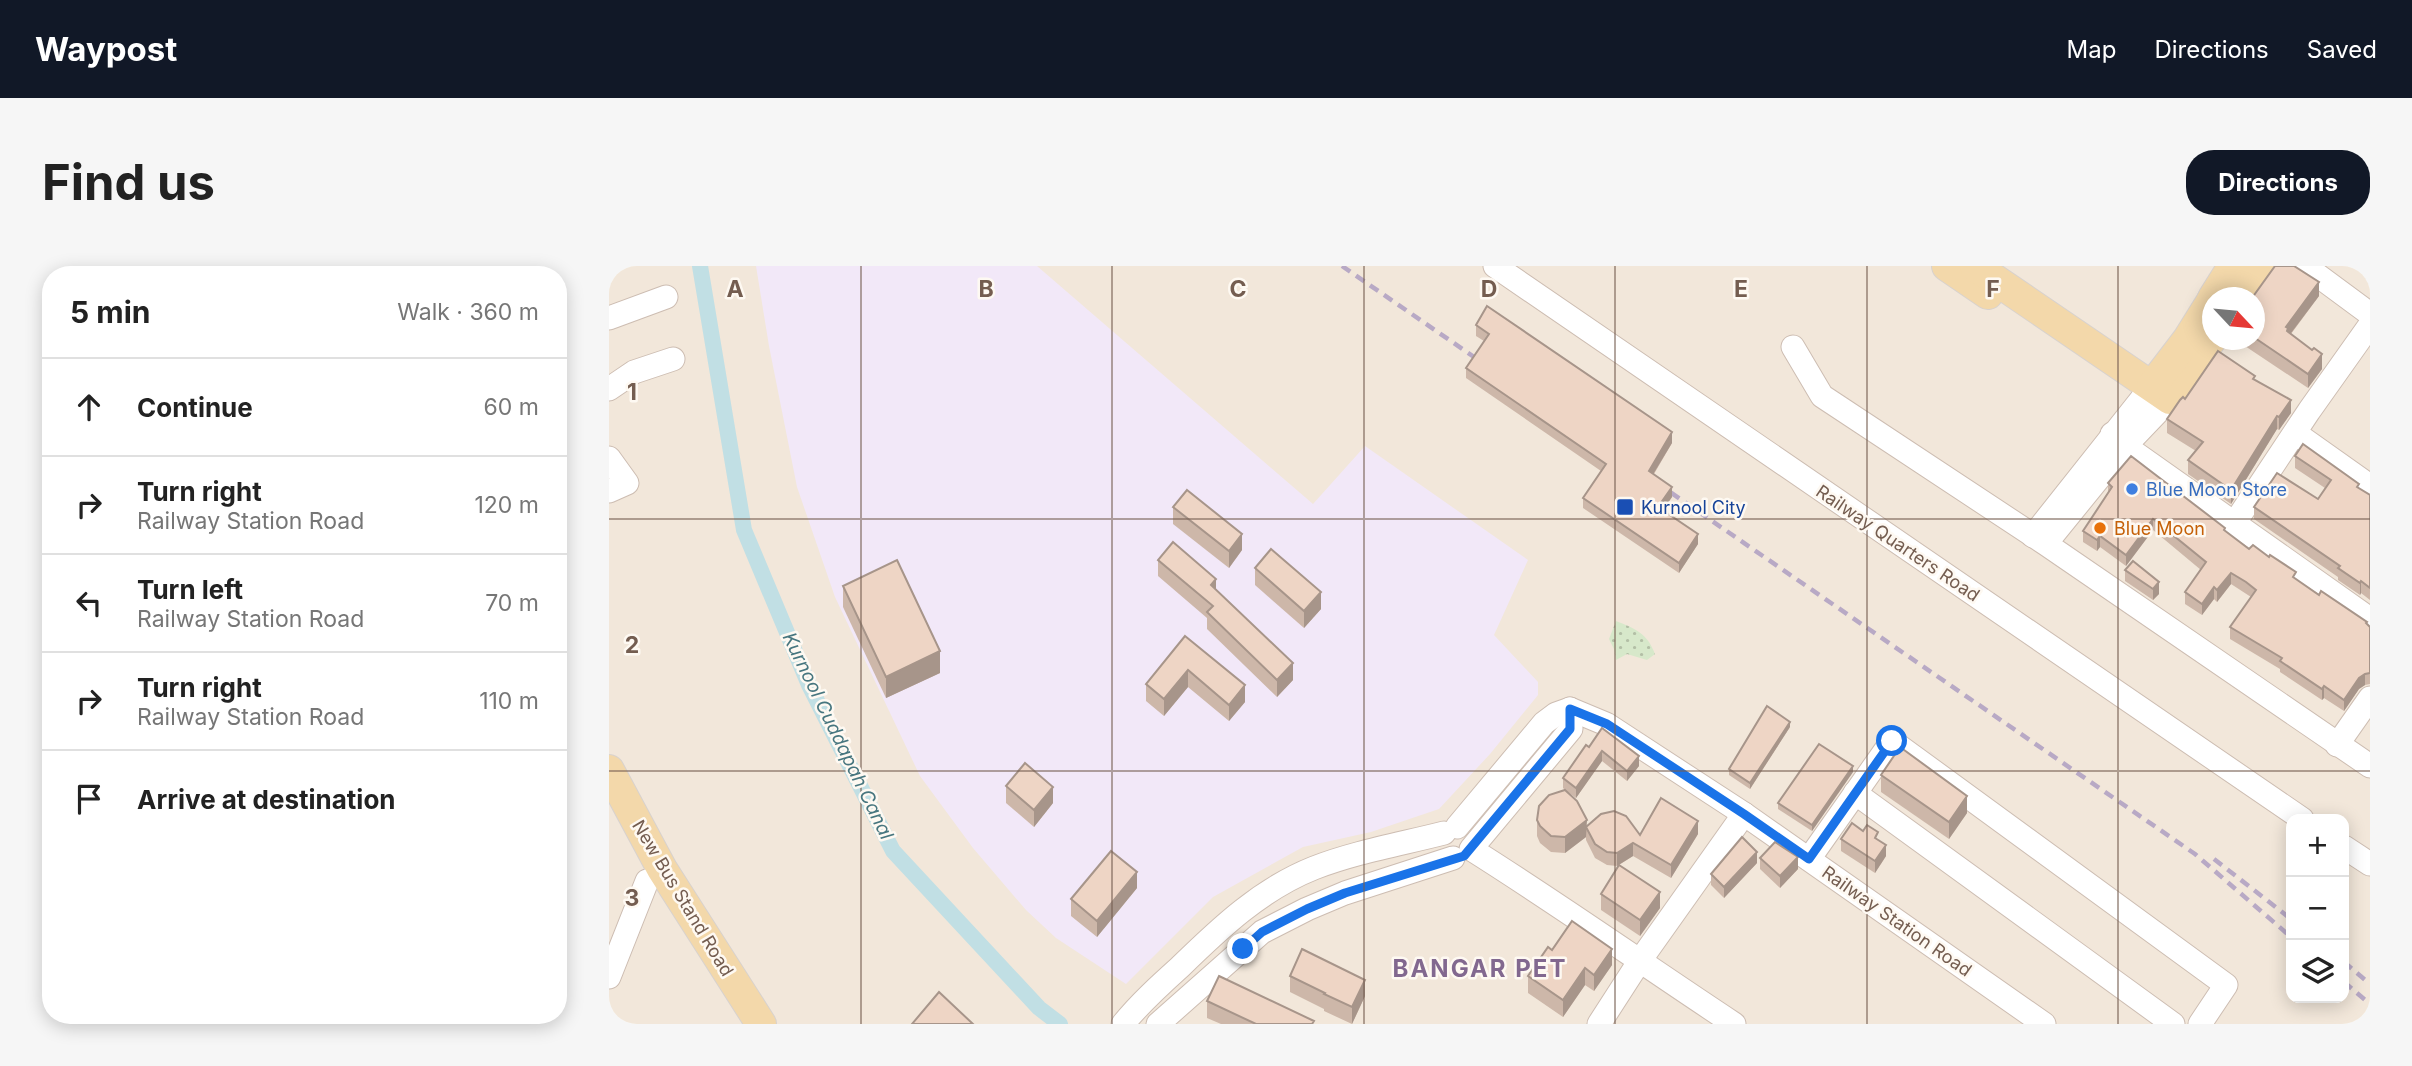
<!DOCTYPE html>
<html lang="en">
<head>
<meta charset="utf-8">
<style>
	:root { --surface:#fff; --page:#f6f6f6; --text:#222; --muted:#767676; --line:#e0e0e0; --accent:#111827 }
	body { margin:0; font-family:Inter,sans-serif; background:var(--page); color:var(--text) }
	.controls { position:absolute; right:21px; bottom:21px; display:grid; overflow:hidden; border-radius:14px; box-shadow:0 4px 18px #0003 }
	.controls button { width:63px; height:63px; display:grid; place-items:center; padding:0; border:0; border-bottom:2px solid var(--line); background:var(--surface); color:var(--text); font:35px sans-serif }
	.compass { position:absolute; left:1593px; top:21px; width:63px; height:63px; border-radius:50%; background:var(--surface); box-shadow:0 4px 18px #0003; rotate:116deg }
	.stop { position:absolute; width:21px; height:21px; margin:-16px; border:5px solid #1a73e8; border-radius:50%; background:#fff }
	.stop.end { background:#1a73e8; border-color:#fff; box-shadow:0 2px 7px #0008 }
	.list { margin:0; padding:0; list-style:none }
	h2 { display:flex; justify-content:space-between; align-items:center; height:91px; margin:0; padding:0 28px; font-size:30px }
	h2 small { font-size:23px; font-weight:400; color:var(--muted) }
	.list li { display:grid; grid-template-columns:46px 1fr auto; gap:21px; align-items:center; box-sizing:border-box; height:98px; padding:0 28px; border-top:2px solid var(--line) }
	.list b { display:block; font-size:26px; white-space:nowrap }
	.list p { margin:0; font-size:23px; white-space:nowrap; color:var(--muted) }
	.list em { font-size:23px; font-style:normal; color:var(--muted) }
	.icon { flex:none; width:38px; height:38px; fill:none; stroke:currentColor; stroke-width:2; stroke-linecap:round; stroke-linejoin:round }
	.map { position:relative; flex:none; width:1761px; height:758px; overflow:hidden; border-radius:28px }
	header { display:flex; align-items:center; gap:42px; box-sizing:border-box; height:98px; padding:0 35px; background:var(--accent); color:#fff }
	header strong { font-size:33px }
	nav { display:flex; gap:38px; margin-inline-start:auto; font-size:24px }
	.intro { display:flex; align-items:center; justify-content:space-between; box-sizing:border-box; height:168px; padding:0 42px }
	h1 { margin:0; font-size:49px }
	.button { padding:18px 32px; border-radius:28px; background:var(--accent); color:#fff; font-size:24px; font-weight:700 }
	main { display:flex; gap:42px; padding:0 42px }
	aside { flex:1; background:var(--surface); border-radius:28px; box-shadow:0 4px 18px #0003 }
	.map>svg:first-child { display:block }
	.residential { fill:#f2e7da; fill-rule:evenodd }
	.education { fill:#f2e8f8 }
	.grass { fill:url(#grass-dots) }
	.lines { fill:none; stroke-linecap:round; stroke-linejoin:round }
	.canal { stroke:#c1dfe4; stroke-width:16 }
	.minor-casing { stroke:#cdbdb2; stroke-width:25 }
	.major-casing { stroke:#d8d2ce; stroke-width:32 }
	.minor { stroke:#fff; stroke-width:23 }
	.major { stroke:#f3d8aa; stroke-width:30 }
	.rail { stroke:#b8a9c5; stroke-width:4.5; stroke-dasharray:10 7; stroke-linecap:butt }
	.wall { fill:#cdb7a9 }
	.shaded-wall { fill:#a7958a }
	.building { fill:#eed5c5; stroke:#a7958a; stroke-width:2 }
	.route { stroke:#1a73e8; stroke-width:9 }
	.grid { fill:none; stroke:#745d50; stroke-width:2; stroke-opacity:0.55 }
	.shop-dot { fill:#3f7fe0; stroke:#fef9f2; stroke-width:2.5 }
	.transit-dot { fill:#1a4fb4; stroke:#fef9f2; stroke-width:2.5 }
	.food-dot { fill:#e8710a; stroke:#fef9f2; stroke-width:2.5 }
	.labels { text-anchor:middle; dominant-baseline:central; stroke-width:5; stroke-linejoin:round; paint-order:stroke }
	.shop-label { font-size:18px; fill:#366cbe; stroke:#fef9f2; text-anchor:start }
	.transit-label { font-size:18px; fill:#164399; stroke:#fef9f2; text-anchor:start }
	.food-label { font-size:18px; fill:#c56008; stroke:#fef9f2; text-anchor:start }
	.street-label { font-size:18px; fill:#745d50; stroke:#fef9f2 }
	.water-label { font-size:19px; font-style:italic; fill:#47767f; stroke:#fef9f2 }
	.district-label { font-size:24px; font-weight:bold; letter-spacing:2px; fill:#82688f; stroke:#fef9f2 }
	.grid-label { font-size:23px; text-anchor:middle; font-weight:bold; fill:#745d50; stroke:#fef9f2; stroke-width:5; stroke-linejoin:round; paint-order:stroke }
</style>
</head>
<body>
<header>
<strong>Waypost</strong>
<nav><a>Map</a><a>Directions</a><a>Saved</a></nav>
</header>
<div class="intro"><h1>Find us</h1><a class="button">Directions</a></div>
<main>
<aside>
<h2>5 min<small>Walk · 360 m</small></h2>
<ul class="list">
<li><svg class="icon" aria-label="ahead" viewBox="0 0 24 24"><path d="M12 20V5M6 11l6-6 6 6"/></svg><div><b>Continue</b></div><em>60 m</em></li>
<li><svg class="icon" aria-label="right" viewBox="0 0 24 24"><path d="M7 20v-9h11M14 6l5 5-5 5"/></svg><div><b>Turn right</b><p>Railway Station Road</p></div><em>120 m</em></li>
<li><svg class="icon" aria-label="left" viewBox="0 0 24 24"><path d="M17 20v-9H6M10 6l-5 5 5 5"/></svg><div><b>Turn left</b><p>Railway Station Road</p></div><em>70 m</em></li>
<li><svg class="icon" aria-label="right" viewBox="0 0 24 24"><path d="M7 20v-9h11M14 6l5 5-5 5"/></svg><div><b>Turn right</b><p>Railway Station Road</p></div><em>110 m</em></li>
<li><svg class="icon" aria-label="arrive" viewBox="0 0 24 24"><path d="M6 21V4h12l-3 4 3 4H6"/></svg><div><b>Arrive at destination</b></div></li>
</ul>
</aside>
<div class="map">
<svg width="1761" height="758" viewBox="0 0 1761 758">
	<defs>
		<pattern id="grass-dots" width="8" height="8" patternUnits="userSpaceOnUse" patternTransform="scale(1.75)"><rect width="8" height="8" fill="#d7e8ca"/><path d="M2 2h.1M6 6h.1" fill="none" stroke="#b3bfa6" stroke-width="1.8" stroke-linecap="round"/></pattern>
	</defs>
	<rect width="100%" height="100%" fill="#fbf5eb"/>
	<path class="residential" d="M0 0H1761V758H0ZM1604 32H1646V74H1604ZM1682 553H1735V732H1682Z"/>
	<polygon class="education" points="147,0 428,0 704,238 756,180 919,294 885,369 929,416 929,429 881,488 830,543 762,566 694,581 604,631 517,718 447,672 417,644 364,582 311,510 226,331 188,221 160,80"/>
	<path class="grass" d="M1007 355C1027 363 1038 367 1046 388L1038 394 1018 388 1007 394 1005 383 1000 373Z"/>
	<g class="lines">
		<polyline class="canal" points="91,0 135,264 200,419 284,585 430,742 451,758"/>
		<defs>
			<g id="minor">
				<polyline points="886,0 1693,553"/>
				<polyline points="1696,0 1761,48"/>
				<polyline points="0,52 57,31"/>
				<polyline points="1184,81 1213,130 1437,278 1761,500"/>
				<polyline points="0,123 25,106 64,93"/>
				<polyline points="1686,167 1761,220"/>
				<polyline points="1503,168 1516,180 1761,353"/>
				<polyline points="0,192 18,217 0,225"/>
				<polyline points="1625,258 1700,145 1761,59"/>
				<polyline points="1424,270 1543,120"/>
				<polyline points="1438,276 1516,180 1561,133"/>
				<path d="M961 443 962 463 862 583C951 639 1037 700 1125 758"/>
				<polyline points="1728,479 1761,432"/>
				<polyline points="1246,527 1564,758"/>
				<polyline points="848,561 935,457 947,448 961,443 997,458 1135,548 1435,758"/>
				<polyline points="1735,581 1761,598"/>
				<polyline points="1200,593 1283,475 1617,719 1591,758"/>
				<polyline points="0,711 38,615"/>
				<path d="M514 758C531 737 551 719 571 701 611 662 652 623 705 602 746 586 792 578 835 567"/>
				<polyline points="549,758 653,666 698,643 736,627 844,592"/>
				<polyline points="990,758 1030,696 1135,548"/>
			</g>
			<g id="major">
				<polyline points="1338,0 1379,28"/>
				<polyline points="1366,0 1561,133 1604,71"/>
				<polyline points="1604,32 1624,0"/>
				<polyline points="1630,32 1651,0"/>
				<polyline points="1543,120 1579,73 1604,33"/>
				<polyline points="0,504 53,603 152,758"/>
			</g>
		</defs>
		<use href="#minor" class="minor-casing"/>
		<use href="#major" class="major-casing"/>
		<use href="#minor" class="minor"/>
		<use href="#major" class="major"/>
		<g class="rail">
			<polyline points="733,0 881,102"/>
			<polyline points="1048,217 1586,588 1682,671"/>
			<polyline points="1605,593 1682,653"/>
			<polyline points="1735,696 1761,718"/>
			<polyline points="1735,716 1761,738"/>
		</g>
	</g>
	<g class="wall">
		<polygon points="1755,0 1761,0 1761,15 1756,12 1756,1"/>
		<polygon points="1710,30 1682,68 1713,103 1699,122 1627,74 1646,74 1646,32"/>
		<polygon points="867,59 1063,177 1045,208 1063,231 1054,244 1089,278 1070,307 974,242 974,232 992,205 857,112 857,102 875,75 867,70"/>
		<polygon points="1646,114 1682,147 1670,164 1668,163 1622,238 1579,208 1579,194 1587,185 1558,167 1558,153 1576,133"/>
		<polygon points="1686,190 1750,222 1761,229 1761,334 1752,327 1751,329 1729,314 1729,311 1645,253 1645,241 1709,233 1716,222 1686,202"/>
		<polygon points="1499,217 1616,265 1640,283 1761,361 1761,418 1756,419 1750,423 1735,445 1715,432 1713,434 1671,406 1671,403 1621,373 1621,361 1642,331 1622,318 1608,336 1605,333 1593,349 1576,338 1576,326 1592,304 1544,264 1517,300 1491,281 1488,285 1474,276 1474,265 1499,228"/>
		<polygon points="564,241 633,284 620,302 564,258"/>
		<polygon points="549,294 607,323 684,414 668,431 598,363 598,352 549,310"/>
		<polygon points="646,302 712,343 695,362 646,319"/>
		<polygon points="1516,304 1550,328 1544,334 1516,315"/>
		<polygon points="234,320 331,407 277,432 234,341"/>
		<polygon points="576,370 636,436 620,455 579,421 555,450 537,435 537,418"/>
		<polygon points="1181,461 1141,523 1120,509 1120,503"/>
		<polygon points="993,462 1030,500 1018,515 993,495 967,532 959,526 978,560 1031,569 1089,568 1062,612 1024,590 1008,600 998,599 986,592 977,574 977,571 956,587 942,586 931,577 928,570 928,554 956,524 954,522 954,512 980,481"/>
		<polygon points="1244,506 1203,565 1169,543 1169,537"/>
		<polygon points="1272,509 1358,547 1340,573 1272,526"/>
		<polygon points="397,520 444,537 425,561 397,537"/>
		<polygon points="1254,565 1269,574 1277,590 1266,607 1232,585 1232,573"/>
		<polygon points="1151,592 1189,603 1171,622 1151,603"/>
		<polygon points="1148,597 1115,632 1102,619 1102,608"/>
		<polygon points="528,622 488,671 462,650 462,633"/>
		<polygon points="992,628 1051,642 1031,670 992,644"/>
		<polygon points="943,684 1003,699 985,725 976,719 954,751 919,727 919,710"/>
		<polygon points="681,710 756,730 743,758 715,745 715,743 681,726"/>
		<polygon points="598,735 705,758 612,758 598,752"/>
	</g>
	<g class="shaded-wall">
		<polygon points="1710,16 1710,30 1679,71 1677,61"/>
		<polygon points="1713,88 1713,103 1699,122 1699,108"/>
		<polygon points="1682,134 1682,147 1670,164 1670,151"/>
		<polygon points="1668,150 1668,163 1622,238 1622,224"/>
		<polygon points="1063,166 1063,177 1040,215 1040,205"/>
		<polygon points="1063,221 1063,231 1049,251 1049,241"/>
		<polygon points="1544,253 1544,264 1517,300 1517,289"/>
		<polygon points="633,268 633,284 620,302 620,285"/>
		<polygon points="1089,268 1089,278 1070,307 1070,297"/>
		<polygon points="1491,270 1491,281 1488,285 1488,274"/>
		<polygon points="1622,307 1622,318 1608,336 1608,324"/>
		<polygon points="607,313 607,330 602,319"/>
		<polygon points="1752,315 1752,327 1751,329 1751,317"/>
		<polygon points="1550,316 1550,328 1544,334 1544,323"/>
		<polygon points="1605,321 1605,333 1593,349 1593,338"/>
		<polygon points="712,326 712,343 695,362 695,345"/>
		<polygon points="331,385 331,407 277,432 277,411"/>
		<polygon points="684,397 684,414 668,431 668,414"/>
		<polygon points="579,404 579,421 555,450 555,433"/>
		<polygon points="1756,408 1756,419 1750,423 1735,445 1735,434 1750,412"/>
		<polygon points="636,419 636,436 620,455 620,439"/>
		<polygon points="1715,420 1715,432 1713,434 1713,423"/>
		<polygon points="1181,456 1181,461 1141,523 1141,517"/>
		<polygon points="993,485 993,495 967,532 967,522"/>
		<polygon points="1030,490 1030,500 1018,515 1018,505"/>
		<polygon points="1244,500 1244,506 1203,565 1203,559"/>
		<polygon points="444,521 444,537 425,561 425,544"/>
		<polygon points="1358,530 1358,547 1340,573 1340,556"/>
		<polygon points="978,554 977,571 956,587 956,571"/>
		<polygon points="1089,555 1089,568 1062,612 1062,599"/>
		<polygon points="1024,577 1024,590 1008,600 1008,587"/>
		<polygon points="1277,579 1277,590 1266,607 1266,595"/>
		<polygon points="1148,586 1148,597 1115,632 1115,621"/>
		<polygon points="1189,591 1189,603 1171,622 1171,610"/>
		<polygon points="528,606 528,622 488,671 488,655"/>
		<polygon points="1051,626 1051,642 1031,670 1031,654"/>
		<polygon points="1003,683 1003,699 985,725 985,709"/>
		<polygon points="976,702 976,719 954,751 954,734"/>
		<polygon points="756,714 756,730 743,758 743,741"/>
	</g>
	<g class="building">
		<polygon points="1666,0 1685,0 1710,16 1677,61 1679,62 1678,65 1703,84 1705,82 1713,88 1699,108 1646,72 1646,32 1643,32"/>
		<polygon points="878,40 1063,166 1040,205 1063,221 1049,241 1089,268 1070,297 974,232 997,198 857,102 880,68 867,59"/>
		<polygon points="1609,85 1646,110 1644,113 1682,134 1670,151 1668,150 1622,224 1579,194 1594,176 1558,153 1571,134 1574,131 1576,133"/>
		<polygon points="1694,178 1750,218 1748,221 1761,229 1761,322 1752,315 1751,317 1729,302 1731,300 1645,241 1668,207 1709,233 1722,214 1686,190"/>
		<polygon points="1522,190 1616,262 1615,264 1640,283 1644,279 1660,291 1661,289 1687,306 1684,311 1710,329 1712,325 1758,356 1757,357 1761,361 1761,407 1756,408 1750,412 1735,434 1715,420 1713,423 1671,395 1673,392 1621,361 1647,324 1637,316 1622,307 1608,324 1605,321 1593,338 1576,326 1597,296 1544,253 1517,289 1491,270 1488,274 1474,265 1503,221 1499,217"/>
		<polygon points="578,224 633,268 620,285 564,241"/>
		<polygon points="564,276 607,313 602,319 684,397 668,414 598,346 604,340 549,294"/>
		<polygon points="662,283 712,326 695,345 646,302"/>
		<polygon points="288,294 331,385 277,411 234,320"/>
		<polygon points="1524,295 1550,316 1544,323 1516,304"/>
		<polygon points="576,370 636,419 620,439 579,404 555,433 537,418"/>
		<polygon points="1158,440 1181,456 1141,517 1120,503"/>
		<polygon points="993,462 1030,490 1018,505 993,485 967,522 954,512 977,479 980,481"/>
		<polygon points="1210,478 1244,500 1203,559 1169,537"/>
		<polygon points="1291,481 1358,530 1340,556 1272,509"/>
		<polygon points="416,497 444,521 425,544 397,520"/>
		<polygon points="956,524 968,535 978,554 956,571 942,570 931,560 928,554 930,540 940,529"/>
		<polygon points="1052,532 1089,555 1062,599 1024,577 1008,587 998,586 986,578 977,561 992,548 1005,545 1017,550 1031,569"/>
		<polygon points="1243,557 1254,565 1258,559 1269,566 1266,572 1277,579 1266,595 1232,573"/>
		<polygon points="1133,571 1148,586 1115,621 1102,608"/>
		<polygon points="1166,576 1189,591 1171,610 1151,592"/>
		<polygon points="502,585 528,606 488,655 462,633"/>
		<polygon points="1010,599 1051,626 1031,654 992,628"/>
		<polygon points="963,655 1003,683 985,709 976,702 954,734 919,710 939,681 943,684"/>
		<polygon points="693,683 756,714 743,741 715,728 716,727 681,710"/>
		<polygon points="610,710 705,755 703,758 647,758 598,735"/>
		<polygon points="330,726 364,758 303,758"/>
	</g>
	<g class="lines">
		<polyline class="route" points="634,683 653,666 698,643 736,627 855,590 961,463 961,443 998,458 1135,548 1200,593 1283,475"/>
	</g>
	<path class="grid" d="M252 0V758M503 0V758M755 0V758M1006 0V758M1258 0V758M1509 0V758M0 253H1761M0 505H1761"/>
	<circle class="shop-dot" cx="1523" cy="223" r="7"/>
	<rect class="transit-dot" x="1007" y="232" width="18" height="18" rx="3.5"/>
	<circle class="food-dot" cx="1491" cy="262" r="7"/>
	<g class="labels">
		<g class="shop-label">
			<text x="1537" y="223">Blue Moon Store</text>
		</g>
		<g class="transit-label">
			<text x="1032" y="241">Kurnool City</text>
		</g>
		<g class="food-label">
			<text x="1505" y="262">Blue Moon</text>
		</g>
		<g class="street-label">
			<text transform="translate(1289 277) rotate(34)">Railway Quarters Road</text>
			<text transform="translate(74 632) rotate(59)">New Bus Stand Road</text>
			<text transform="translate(1288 655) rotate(35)">Railway Station Road</text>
		</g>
		<g class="water-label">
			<text transform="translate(229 470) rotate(64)">Kurnool Cuddapah Canal</text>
		</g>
		<g class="district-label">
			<text x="871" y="702">BANGAR PET</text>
		</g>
	</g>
	<g class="grid-label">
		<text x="126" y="31">A</text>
		<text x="377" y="31">B</text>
		<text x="629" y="31">C</text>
		<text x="880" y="31">D</text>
		<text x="1132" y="31">E</text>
		<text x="1384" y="31">F</text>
		<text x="23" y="134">1</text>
		<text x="23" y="387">2</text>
		<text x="23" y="640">3</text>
	</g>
</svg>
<div class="controls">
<button>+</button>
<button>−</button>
<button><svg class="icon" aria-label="layers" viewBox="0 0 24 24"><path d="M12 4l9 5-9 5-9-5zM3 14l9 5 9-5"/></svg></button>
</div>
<svg class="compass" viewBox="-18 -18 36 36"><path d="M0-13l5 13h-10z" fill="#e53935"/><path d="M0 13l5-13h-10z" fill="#767676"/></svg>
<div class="stop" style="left:1283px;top:475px"></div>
<div class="stop end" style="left:634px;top:683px"></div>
</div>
</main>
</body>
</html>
